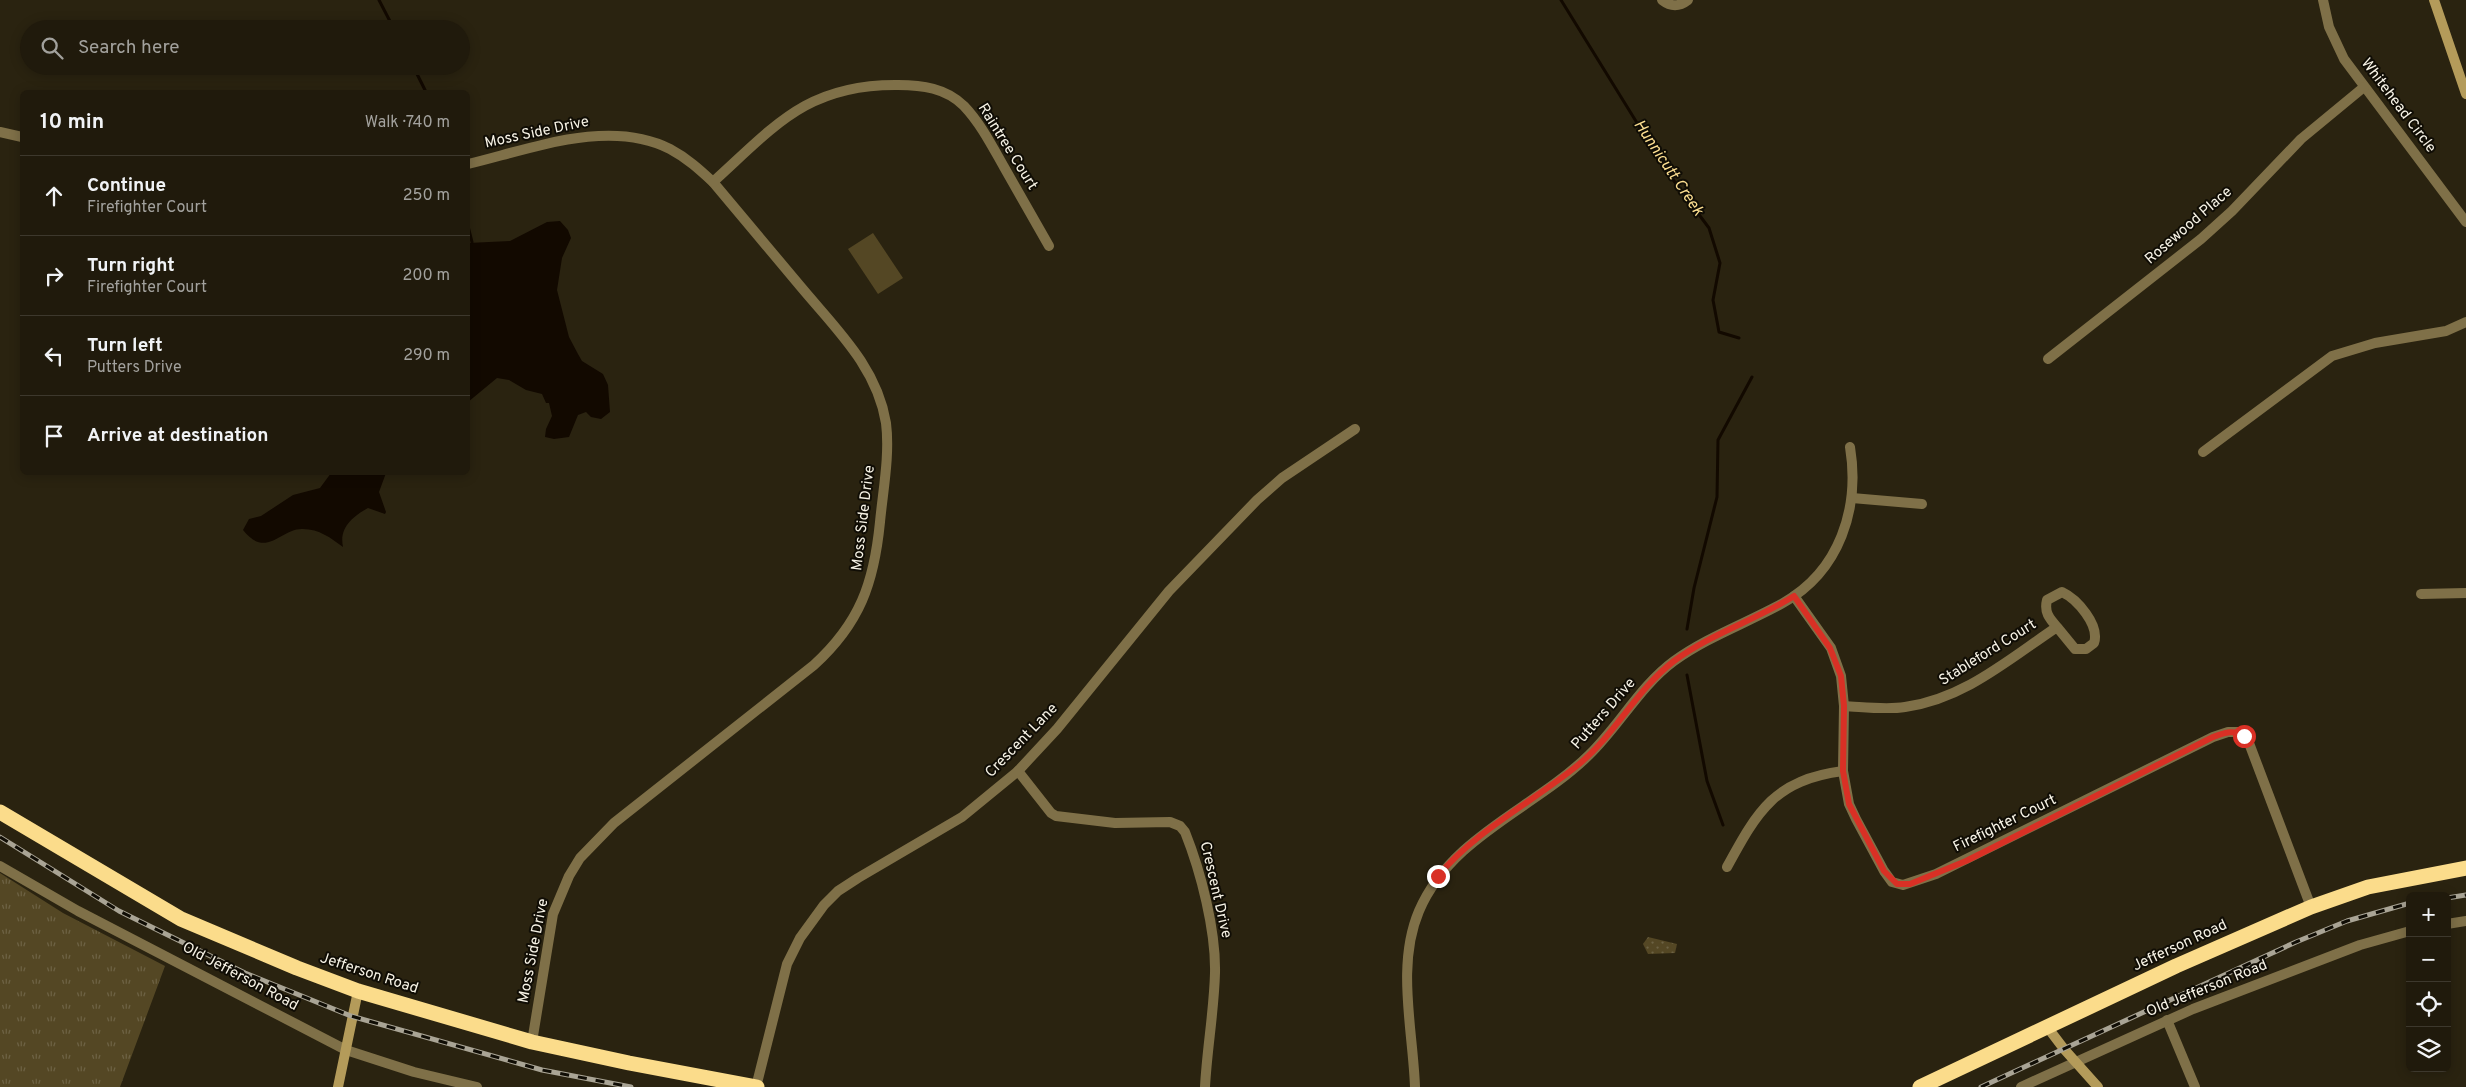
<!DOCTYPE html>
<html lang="en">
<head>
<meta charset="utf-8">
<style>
	:root { --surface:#201a0c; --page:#2d271a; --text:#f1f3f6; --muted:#a2a19d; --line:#3d382d }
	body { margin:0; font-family:Overpass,sans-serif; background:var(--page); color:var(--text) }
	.controls { position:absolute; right:15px; bottom:15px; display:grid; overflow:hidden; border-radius:8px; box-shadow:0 2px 12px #0003 }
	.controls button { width:45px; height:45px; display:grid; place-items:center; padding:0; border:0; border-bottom:1px solid var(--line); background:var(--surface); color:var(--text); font:25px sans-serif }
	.stop { position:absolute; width:15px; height:15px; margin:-11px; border:4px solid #d93025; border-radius:50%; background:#fff }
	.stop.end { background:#d93025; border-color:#fff; box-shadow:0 1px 5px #0008 }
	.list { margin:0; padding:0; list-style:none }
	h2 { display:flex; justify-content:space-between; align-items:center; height:65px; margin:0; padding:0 20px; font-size:21px }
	h2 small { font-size:16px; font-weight:400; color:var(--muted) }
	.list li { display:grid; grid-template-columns:32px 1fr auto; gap:15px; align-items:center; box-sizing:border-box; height:80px; padding:0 20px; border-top:1px solid var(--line) }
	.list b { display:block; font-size:19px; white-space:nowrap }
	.list p { margin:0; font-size:16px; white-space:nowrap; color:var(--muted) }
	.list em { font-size:16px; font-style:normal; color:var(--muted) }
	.icon { flex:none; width:28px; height:28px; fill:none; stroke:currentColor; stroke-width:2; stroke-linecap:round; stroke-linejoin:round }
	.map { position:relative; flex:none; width:2466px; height:1087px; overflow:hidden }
	.search { position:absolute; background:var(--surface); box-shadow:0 2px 12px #0003; left:20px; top:20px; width:450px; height:55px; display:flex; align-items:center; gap:12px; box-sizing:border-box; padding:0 18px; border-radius:28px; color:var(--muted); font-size:19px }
	.panel { position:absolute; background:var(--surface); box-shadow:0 2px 12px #0003; left:20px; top:90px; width:450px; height:385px; border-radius:8px }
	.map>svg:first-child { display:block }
	.grass { fill:url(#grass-tufts) }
	.park { fill:url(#park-dots) }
	.pitch { fill:#544724 }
	.water { fill:#120900 }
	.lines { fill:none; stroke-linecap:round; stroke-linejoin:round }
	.stream { stroke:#120900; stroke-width:3 }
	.street { stroke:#7f7048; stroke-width:10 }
	.secondary { stroke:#b49b5a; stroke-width:10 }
	.highway { stroke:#fbdc8b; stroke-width:15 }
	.rail-casing { stroke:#a9a495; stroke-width:5 }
	.rail { stroke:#100d05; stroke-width:3; stroke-dasharray:9; stroke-linecap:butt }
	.route { stroke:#d93025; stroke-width:6 }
	.labels { text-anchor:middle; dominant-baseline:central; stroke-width:4; stroke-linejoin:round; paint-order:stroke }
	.street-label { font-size:15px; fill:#f7f3e6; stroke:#100d05 }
	.water-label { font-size:16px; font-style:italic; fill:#fddf91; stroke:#100d05 }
</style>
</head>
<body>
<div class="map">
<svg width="2466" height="1087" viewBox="0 0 2466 1087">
	<defs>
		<pattern id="grass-tufts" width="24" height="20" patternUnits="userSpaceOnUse" patternTransform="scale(1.25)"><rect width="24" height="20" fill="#544724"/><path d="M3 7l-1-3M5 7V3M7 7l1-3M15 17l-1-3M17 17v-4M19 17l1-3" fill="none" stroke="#6d6244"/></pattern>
		<pattern id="park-dots" width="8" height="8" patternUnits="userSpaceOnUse" patternTransform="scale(1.25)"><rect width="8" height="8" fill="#544724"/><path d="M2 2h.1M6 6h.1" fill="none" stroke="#6d6244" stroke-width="1.8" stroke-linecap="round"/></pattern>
	</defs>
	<rect width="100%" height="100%" fill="#2a2310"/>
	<polygon class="grass" points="0,873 63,913 165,966 120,1087 0,1087"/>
	<polygon class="park" points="1648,937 1677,944 1675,953 1648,954 1643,944"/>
	<polygon class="pitch" points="873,233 903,278 878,294 848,249"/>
	<g class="water">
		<polygon points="560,221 568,230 571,238 562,258 557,290 569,337 578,354 582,361 603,374 608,385 610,412 601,419 591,417 586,412 578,415 569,437 554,439 545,437 546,429 552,416 549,403 546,403 542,394 526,390 509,380 497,378 468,402 468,243 510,241 547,222"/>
		<path d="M331 473H386L379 492 386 512 385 514 368 508C352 517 339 528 343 547 331 538 319 529 303 529 280 528 267 560 243 530L249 519 261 516 293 495 320 488Z"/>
	</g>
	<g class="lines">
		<g class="stream">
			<polyline points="379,0 394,29"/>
			<polyline points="1561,0 1668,173 1709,228 1720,263 1713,300 1719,332 1739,338"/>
			<polyline points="413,66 426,92"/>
			<polyline points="468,226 472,242"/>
			<polyline points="1687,629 1694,588 1717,497 1718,440 1752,377"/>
			<polyline points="1687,675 1707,781 1723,825"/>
		</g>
		<g class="street">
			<path d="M1662 0C1671 7 1679 7 1688 0"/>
			<polyline points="2323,0 2329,27 2344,59 2466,222"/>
			<polyline points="0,132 22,137"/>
			<path d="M468 164C531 149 609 118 670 149 687 158 700 170 713 182 742 217 772 252 801 287 836 329 877 367 886 423 890 455 883 490 880 522 874 583 860 623 814 665L614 823 580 858 569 876 553 914 532 1042"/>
			<path d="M713 182C775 126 807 84 898 85 922 85 946 88 964 106 981 124 992 146 1004 167 1019 193 1034 220 1049 246"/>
			<polyline points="2048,359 2201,239 2232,211 2301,139 2364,87"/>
			<polyline points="2203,452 2332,356 2375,343 2446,331 2466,322"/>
			<polyline points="1852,498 1922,504"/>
			<polyline points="2421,594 2466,593"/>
			<polyline points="1794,596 1831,648 1841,676 1844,706 1843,771 1849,804 1856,819 1884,871 1892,882 1903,885 1936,874 2213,737 2228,732 2239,732 2249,743 2311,907"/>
			<path d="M1844 706C1864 707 1886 710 1905 707 1964 699 2009 659 2057 627L2075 649H2086L2094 643C2100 625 2077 599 2062 592L2047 600C2044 612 2049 618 2057 627"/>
			<path d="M1018 771 1051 813 1056 816 1115 823 1170 822 1180 826 1185 832C1201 872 1216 931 1215 973 1214 1011 1207 1049 1205 1087"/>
			<polyline points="0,866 78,911 346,1050 414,1072 477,1087"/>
			<path d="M1727 867C1758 810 1775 780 1843 771"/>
			<polyline points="2447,924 2466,921"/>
			<polyline points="2167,1020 2195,1087"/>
			<polyline points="756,1087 787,964 800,938 824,905 838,891 858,878 962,817 1018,771 1057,729 1169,591 1257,500 1282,478 1355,429"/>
			<path d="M1415 1087C1413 1030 1396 965 1419 911 1451 836 1534 809 1589 755 1619 726 1640 686 1674 661 1707 637 1747 623 1783 603 1840 571 1860 508 1850 447"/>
			<polyline points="2021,1087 2193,1009 2360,945 2410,931"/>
		</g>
		<g class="secondary">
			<polyline points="2434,0 2466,94"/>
			<polyline points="2048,1028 2064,1049 2098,1087"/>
			<polyline points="338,1087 358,991"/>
		</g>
		<g class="highway">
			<polyline points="0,812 181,919 297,968 358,991 532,1042 629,1063 757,1087"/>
			<polyline points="1920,1087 2176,966 2311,907 2368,887 2466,868"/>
		</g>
		<defs>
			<g id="rail">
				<polyline points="0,837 119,911 245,973 351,1016 542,1070 631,1087"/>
				<polyline points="2447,898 2466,895"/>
				<polyline points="1981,1087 2296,942 2347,921 2410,903"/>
			</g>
		</defs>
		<use href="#rail" class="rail-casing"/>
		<use href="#rail" class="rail"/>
	</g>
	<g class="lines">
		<path class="route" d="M1438 876C1476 830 1533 802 1578 765 1615 735 1636 690 1674 661 1710 634 1756 620 1794 596L1830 648 1841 676 1844 706 1843 771 1849 804 1884 871 1897 884H1910L1966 861 2213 737C2224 733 2234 729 2244 736"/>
	</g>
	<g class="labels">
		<g class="street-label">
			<text transform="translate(2398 106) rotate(53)">Whitehead Circle</text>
			<text transform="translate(537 133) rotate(-12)">Moss Side Drive</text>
			<text transform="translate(1007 147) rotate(58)">Raintree Court</text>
			<text transform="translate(2189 226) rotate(-41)">Rosewood Place</text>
			<text transform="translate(864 518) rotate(-83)">Moss Side Drive</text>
			<text transform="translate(1988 653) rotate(-32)">Stableford Court</text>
			<text transform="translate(1604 714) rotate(-49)">Putters Drive</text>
			<text transform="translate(1022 741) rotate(-46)">Crescent Lane</text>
			<text transform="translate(2005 824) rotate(-26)">Firefighter Court</text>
			<text transform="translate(1215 890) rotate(77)">Crescent Drive</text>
			<text transform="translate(2180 946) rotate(-25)">Jefferson Road</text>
			<text transform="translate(534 951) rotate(-79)">Moss Side Drive</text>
			<text transform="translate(369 974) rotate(18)">Jefferson Road</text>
			<text transform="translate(240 977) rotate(28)">Old Jefferson Road</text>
			<text transform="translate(2207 989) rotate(-22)">Old Jefferson Road</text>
		</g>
		<g class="water-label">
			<text transform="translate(1668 168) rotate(56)">Hunnicutt Creek</text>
		</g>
	</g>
</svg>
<div class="controls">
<button>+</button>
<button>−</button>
<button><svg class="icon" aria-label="locate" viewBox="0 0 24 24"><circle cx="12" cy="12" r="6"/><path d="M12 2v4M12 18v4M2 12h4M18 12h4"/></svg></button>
<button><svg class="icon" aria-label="layers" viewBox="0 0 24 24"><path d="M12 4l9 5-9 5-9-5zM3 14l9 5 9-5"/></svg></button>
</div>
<div class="stop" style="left:2244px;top:736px"></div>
<div class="stop end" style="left:1438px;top:876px"></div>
<div class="search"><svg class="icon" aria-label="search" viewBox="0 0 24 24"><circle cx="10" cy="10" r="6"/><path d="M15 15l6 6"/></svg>Search here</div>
<section class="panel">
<h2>10 min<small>Walk · 740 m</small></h2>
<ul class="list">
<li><svg class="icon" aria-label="ahead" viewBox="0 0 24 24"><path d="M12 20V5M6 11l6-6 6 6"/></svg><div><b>Continue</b><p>Firefighter Court</p></div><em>250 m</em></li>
<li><svg class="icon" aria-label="right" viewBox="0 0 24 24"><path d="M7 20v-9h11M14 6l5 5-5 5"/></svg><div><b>Turn right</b><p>Firefighter Court</p></div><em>200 m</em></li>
<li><svg class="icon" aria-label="left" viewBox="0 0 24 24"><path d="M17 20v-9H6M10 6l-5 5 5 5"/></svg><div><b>Turn left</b><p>Putters Drive</p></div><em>290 m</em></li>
<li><svg class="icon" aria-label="arrive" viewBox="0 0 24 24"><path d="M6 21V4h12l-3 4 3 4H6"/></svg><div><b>Arrive at destination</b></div></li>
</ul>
</section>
</div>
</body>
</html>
